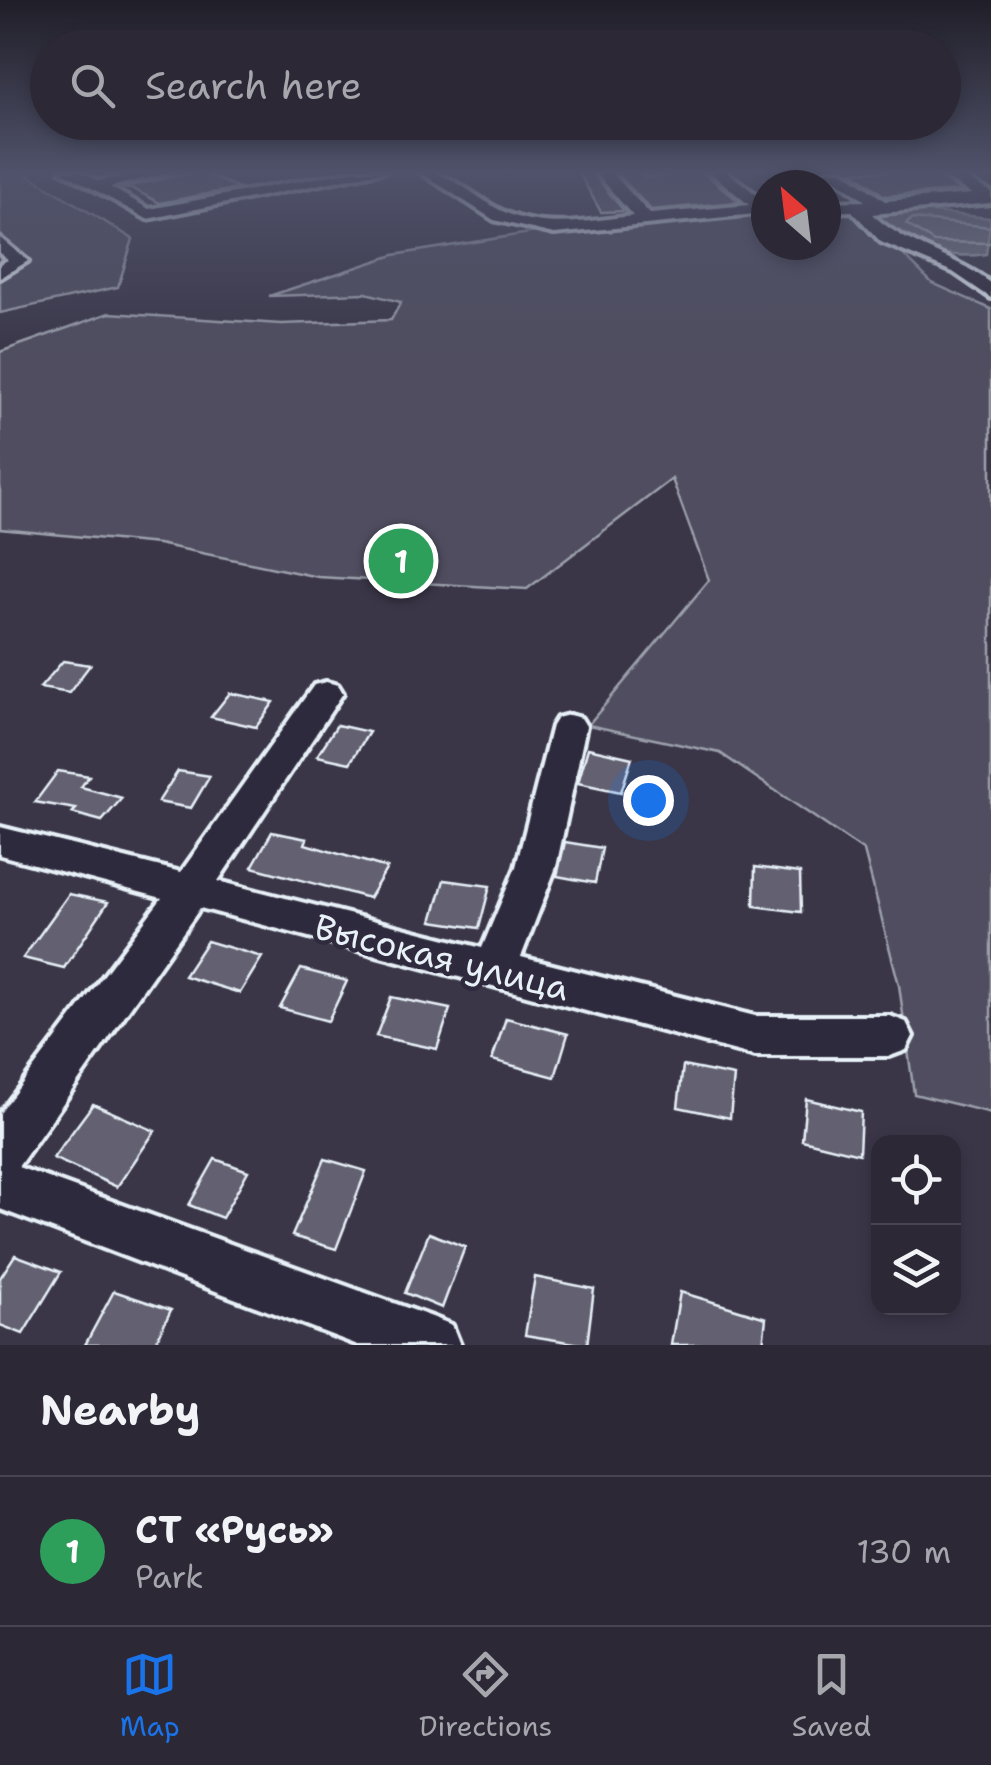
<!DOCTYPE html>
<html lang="en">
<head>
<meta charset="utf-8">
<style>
	:root { --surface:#2c2836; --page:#34303e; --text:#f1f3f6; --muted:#a6a6ad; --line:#484451; --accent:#1a73e8 }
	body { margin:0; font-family:"Shantell Sans",sans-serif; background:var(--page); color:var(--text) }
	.controls { position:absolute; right:30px; bottom:30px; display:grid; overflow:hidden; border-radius:20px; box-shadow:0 5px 15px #0003 }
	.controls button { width:90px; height:90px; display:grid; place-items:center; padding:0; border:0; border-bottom:2px solid var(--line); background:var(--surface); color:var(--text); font:50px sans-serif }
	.compass { position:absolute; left:751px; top:170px; width:90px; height:90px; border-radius:50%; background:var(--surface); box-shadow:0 5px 15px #0003; rotate:332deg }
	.you { position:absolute; left:648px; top:800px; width:35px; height:35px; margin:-25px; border:8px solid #fff; border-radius:50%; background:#1a73e8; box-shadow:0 0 0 15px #1a73e833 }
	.badge { display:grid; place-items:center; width:65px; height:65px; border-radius:50%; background:var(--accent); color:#fff; font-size:32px; font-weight:700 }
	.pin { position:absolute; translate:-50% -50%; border:5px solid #fff; box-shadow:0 2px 10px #0006 }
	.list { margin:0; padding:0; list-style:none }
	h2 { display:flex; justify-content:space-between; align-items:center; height:130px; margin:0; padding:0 40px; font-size:42px }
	h2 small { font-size:32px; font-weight:400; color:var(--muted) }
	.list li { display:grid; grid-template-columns:65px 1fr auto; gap:30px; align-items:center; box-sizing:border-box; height:150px; padding:0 40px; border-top:2px solid var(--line) }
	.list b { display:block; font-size:38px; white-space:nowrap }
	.list p { margin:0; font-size:32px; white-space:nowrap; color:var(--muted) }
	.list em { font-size:32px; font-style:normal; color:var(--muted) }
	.icon { flex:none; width:55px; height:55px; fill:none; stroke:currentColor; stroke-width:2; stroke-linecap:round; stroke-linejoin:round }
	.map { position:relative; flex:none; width:991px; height:1345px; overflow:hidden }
	.search { position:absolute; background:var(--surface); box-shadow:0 5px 15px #0003; left:30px; right:30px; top:30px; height:110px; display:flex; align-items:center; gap:25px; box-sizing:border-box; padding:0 35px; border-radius:55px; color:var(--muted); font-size:38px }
	.sheet { height:280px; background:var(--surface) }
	nav { display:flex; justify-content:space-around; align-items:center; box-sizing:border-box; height:140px; border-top:2px solid var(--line); background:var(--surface); font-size:28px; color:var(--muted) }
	nav a { display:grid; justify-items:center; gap:5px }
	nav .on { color:var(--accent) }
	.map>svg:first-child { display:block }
	.green { fill:#504e5f; stroke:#9ca0ac; stroke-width:2.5 }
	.water { fill:#737482; stroke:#a2a6b1; stroke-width:2.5 }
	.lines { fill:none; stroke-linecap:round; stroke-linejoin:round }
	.shore { stroke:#b9bfc9; stroke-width:2.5 }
	.building { fill:#636171; stroke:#e8f1f8; stroke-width:2.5 }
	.minor-casing { stroke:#e8f1f8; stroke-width:8 }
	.minor { fill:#2f2a3d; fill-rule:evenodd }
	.labels { text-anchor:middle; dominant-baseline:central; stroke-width:9; stroke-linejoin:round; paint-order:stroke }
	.near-street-label { font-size:35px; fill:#e8f1f8; stroke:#2f2a3d }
</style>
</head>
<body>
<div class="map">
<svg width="991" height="1345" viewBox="0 0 991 1345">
	<rect width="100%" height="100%" fill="#3a3648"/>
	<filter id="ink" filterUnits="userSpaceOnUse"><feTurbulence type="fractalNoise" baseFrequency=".01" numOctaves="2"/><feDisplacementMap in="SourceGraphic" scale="20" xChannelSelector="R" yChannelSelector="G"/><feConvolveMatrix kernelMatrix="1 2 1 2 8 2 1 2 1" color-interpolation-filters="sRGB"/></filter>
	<g filter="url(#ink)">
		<g class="green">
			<polygon points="0,171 22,171 133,239 118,287 0,313"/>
			<polygon points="766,208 766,245 826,245 826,211 860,212 932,283 991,309 991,1113 914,1094 899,985 864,851 720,753 588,725 709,580 672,479 527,589 318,577 158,544 0,529 0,352 109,313 281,324 391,320 401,302 366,293 269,296 394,255 554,229"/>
		</g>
		<path class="water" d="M890 208 991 218 986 254C940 261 915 244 876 221Z"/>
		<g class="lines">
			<polyline class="shore" points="991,227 912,219 906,224 934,242 991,243"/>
		</g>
		<g class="building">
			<polygon points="199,171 239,188 160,203 133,189 120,188"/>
			<polygon points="578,171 591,171 624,211 601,212"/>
			<polygon points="615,171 639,171 645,177 703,172 740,202 651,210"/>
			<polygon points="852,171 932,171 960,191 884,196"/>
			<polygon points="63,661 90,665 69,693 40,688"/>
			<polygon points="230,693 274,702 256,727 211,717"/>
			<polygon points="337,725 369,732 350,763 317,756"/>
			<polygon points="588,748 632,758 621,792 578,783"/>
			<polygon points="58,771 89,776 81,787 122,798 102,821 72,813 76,809 35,802"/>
			<polygon points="178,771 210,776 191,808 158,802"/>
			<polygon points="272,832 307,839 305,844 387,868 369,898 252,867"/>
			<polygon points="565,842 602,848 595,883 557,876"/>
			<polygon points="755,867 800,873 801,912 754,906"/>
			<polygon points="444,880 490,886 479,928 432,921"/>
			<polygon points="69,894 108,902 64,968 23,958"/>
			<polygon points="207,941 262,957 240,993 184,976"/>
			<polygon points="301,969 347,981 328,1021 280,1008"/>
			<polygon points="391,997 450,1009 437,1049 376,1036"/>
			<polygon points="506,1018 568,1034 555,1077 492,1060"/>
			<polygon points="683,1066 734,1076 730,1118 678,1107"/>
			<polygon points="806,1099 861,1112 859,1154 802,1140"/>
			<polygon points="93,1104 155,1131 117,1187 53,1158"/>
			<polygon points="215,1159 248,1171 222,1218 189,1205"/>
			<polygon points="325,1159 366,1171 336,1249 292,1236"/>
			<polygon points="429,1233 465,1247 442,1308 405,1293"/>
			<polygon points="15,1255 61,1272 23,1334 0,1325 0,1278"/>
			<polygon points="535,1277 594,1289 587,1345 525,1335"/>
			<polygon points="114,1291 171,1310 154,1345 85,1345"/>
			<polygon points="680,1292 766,1318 763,1345 671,1345"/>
		</g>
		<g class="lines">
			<defs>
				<g id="minor">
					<polygon points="61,171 80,171 98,181 146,171 174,171 110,187 149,209 353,171 385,171 147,219"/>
					<path d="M418 171C452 170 478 202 509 214 549 230 592 220 633 216L595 171H610L650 214 749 205 709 171H726L766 202V213L554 234 494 220Z"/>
					<path d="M825 171H843L885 201 972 194 935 171H953L991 192V203L872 214C906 247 953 254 991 283V298L953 272 881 242 852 211 826 212V202L865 201Z"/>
					<polygon points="0,238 28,261 0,278 0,264 8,260 0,253"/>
					<polygon points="326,682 338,685 343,693 218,881 482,948 516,867 552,726 557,718 569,715 581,718 586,726 556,867 521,957 755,1016 890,1016 906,1022 913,1036 906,1050 890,1056 755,1056 200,908 18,1167 432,1317 452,1325 460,1345 358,1345 0,1209 0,1113 162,898 0,855 0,827 181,872 314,685"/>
				</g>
			</defs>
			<use href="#minor" class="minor-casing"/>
			<use href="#minor" class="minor"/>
		</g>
	</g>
	<linearGradient id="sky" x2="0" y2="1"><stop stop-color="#201e28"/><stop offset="0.48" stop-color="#4f526a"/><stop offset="1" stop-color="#4f526a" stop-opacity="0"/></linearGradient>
	<rect width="991" height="359" fill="url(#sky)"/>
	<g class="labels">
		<g class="near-street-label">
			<text transform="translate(442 957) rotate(14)">Высокая улица</text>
		</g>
	</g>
</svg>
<div class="controls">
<button><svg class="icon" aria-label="locate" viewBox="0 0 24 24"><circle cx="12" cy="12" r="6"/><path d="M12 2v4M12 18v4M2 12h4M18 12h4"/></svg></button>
<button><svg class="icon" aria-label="layers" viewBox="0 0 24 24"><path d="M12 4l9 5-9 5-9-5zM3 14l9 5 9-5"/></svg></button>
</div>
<svg class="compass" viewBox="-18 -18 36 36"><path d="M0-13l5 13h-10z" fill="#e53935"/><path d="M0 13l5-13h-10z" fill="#a6a6ad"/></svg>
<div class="you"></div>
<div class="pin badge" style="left:401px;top:561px;background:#2e9e5b">1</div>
<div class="search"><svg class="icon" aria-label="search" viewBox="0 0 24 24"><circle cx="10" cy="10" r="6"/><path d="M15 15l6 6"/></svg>Search here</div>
</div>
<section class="sheet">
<h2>Nearby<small></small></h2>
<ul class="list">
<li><span class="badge" style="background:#2e9e5b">1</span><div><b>СТ «Русь»</b><p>Park</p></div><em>130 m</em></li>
</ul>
</section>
<nav>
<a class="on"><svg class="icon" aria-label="map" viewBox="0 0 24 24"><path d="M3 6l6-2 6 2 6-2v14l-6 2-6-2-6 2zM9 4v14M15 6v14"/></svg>Map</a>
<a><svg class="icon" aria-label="directions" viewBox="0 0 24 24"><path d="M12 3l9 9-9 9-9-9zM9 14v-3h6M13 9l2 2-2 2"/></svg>Directions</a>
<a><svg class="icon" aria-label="saved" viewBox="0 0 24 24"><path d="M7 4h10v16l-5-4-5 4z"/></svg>Saved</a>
</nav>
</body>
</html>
